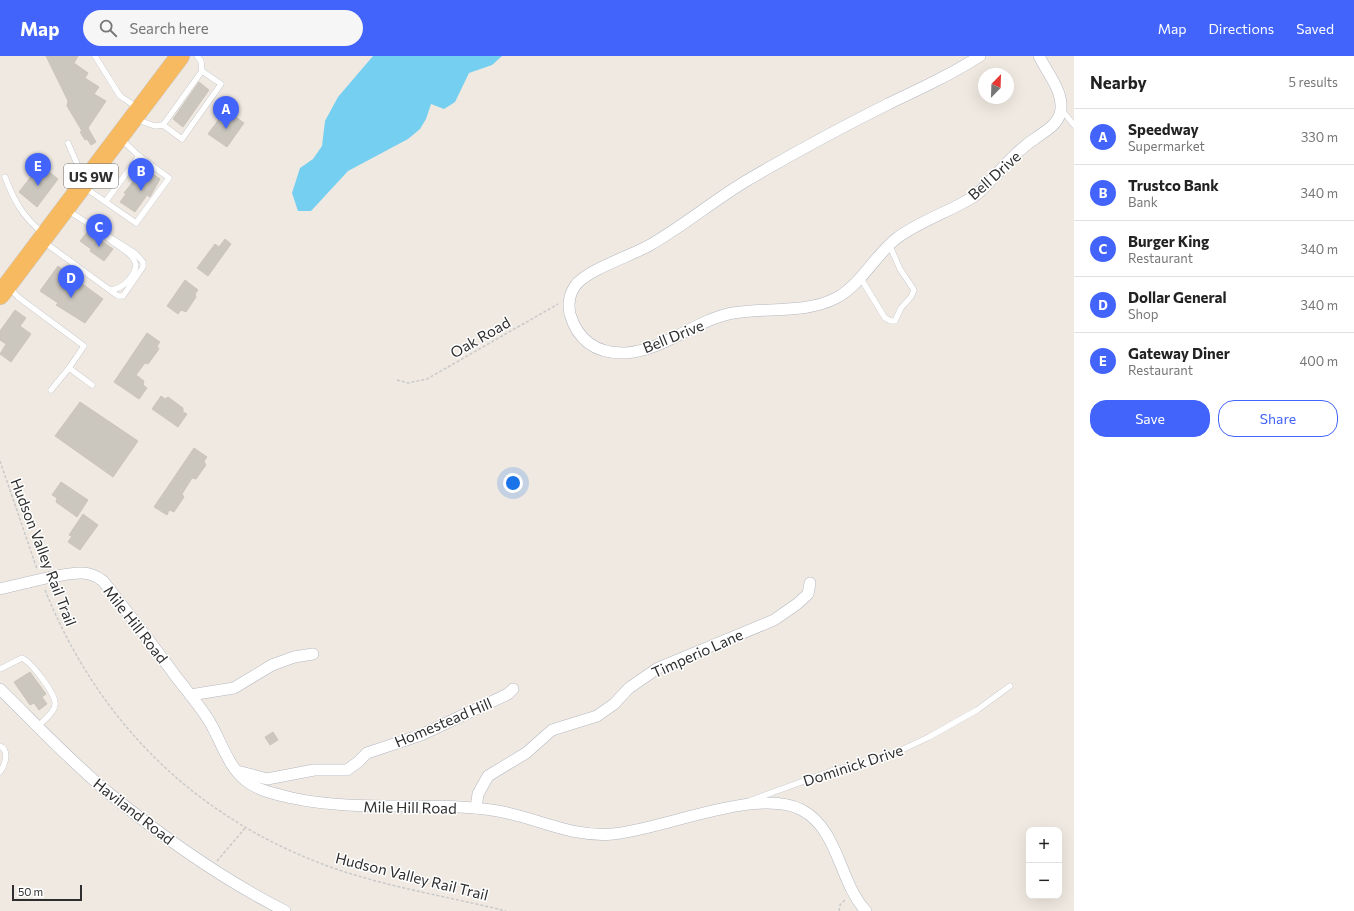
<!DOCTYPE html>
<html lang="en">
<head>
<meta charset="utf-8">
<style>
	:root { --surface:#fff; --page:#f6f6f6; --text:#222; --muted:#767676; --line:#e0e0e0; --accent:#4264fb }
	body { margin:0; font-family:Commissioner,sans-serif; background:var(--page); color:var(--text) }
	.controls { position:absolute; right:12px; bottom:12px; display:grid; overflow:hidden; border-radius:8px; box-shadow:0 4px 16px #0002 }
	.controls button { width:36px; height:36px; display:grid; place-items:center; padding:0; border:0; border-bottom:1px solid var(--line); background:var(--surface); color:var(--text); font:20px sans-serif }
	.compass { position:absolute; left:978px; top:12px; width:36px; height:36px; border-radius:50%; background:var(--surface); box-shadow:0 4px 16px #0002; rotate:23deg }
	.scale { position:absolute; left:12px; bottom:10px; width:70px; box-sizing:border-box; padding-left:4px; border:2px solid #2e2e2e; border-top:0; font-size:11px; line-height:14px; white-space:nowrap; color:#2e2e2e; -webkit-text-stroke:3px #fff; paint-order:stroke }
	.you { position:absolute; left:513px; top:427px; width:14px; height:14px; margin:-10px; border:3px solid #fff; border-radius:50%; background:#1a73e8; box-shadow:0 0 0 6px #1a73e833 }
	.badge { display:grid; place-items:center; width:26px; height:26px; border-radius:50%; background:var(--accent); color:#fff; font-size:13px; font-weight:700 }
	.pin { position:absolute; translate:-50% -33px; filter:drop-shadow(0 1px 2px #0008) }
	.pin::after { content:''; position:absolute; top:21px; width:14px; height:12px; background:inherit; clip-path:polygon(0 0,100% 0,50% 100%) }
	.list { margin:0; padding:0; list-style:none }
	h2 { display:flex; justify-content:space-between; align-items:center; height:52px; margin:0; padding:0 16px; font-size:17px }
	h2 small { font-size:13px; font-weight:400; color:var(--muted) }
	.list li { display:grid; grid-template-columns:26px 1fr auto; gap:12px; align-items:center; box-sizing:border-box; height:56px; padding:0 16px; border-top:1px solid var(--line) }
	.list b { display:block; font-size:15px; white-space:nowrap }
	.list p { margin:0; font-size:13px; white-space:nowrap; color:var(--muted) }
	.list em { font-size:13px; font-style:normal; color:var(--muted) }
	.actions { display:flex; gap:8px; padding:12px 16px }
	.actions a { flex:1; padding:9px 0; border:1px solid var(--accent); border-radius:16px; text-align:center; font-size:14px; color:var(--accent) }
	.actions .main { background:var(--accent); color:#fff }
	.icon { flex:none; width:22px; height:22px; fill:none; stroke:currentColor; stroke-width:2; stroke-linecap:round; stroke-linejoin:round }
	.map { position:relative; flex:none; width:1074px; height:855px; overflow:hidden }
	header { display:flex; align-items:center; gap:24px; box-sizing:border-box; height:56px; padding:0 20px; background:var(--accent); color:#fff }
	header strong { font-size:19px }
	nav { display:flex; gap:22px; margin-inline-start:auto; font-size:14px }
	.search { width:280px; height:36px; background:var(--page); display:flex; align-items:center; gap:10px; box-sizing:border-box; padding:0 14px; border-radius:22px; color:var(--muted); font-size:15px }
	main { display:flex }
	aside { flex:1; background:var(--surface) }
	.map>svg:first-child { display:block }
	.water { fill:#75cff0 }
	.building { fill:#cbc7bf; stroke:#cbc5ba }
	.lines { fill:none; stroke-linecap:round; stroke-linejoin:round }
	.service-casing { stroke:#b4b7c1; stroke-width:6 }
	.minor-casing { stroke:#b4b7c1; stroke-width:12 }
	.trunk-casing { stroke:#c9c9c9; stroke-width:20 }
	.path { stroke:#c9c9c9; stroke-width:1.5; stroke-dasharray:3 2; stroke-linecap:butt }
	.service { stroke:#fff; stroke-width:5.5 }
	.minor { stroke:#fff; stroke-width:11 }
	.trunk { stroke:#f8ba60; stroke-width:19 }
	.minor-bridge-casing { stroke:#b4b7c1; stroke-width:12; stroke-linecap:butt }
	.minor-bridge { stroke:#fff; stroke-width:11 }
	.labels { text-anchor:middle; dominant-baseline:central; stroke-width:3; stroke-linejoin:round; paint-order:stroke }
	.shield { fill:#fff; stroke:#6d6d6d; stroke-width:1 }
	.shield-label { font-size:14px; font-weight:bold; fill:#2e2e2e }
	.street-label { font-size:15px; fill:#2e2e2e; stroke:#fff }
</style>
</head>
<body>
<header>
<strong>Map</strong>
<div class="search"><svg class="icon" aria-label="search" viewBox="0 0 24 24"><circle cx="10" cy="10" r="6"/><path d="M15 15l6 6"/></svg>Search here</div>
<nav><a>Map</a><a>Directions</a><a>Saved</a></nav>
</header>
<main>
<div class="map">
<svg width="1074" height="855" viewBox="0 0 1074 855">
	<rect width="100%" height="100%" fill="#efe9e1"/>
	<polygon class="water" points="373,0 502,0 492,9 469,17 455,46 444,53 431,48 426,63 420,73 408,83 348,115 311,155 298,155 292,137 300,112 313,103 322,90 325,65 338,41"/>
	<g class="building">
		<polygon points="46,0 78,0 74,7 88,17 85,22 99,31 94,38 106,45 88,72 96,86 91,89 87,83 85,84 80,76 82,75 67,50 68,45"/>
		<polygon points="199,26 209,34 183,71 173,63"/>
		<polygon points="226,54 244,67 227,91 208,78"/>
		<polygon points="144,112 160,123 150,141 147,139 135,156 120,146 126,138 124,137"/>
		<polygon points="48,115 58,123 37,151 19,136 33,118 41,124"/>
		<polygon points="88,175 113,193 104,205 90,195 91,193 80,185"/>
		<polygon points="225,183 231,188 208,220 197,212 215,188 219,191"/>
		<polygon points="58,210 103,243 85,267 56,249 58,247 40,235"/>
		<polygon points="185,224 198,234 195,238 196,241 186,256 181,254 178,258 167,250"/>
		<polygon points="15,254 26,262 20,270 31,278 11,306 0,298 6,288 0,284 0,275"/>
		<polygon points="147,277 160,286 157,290 159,293 148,308 145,307 136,319 144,325 143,329 147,332 139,343 114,326"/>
		<polygon points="161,340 165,343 168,341 183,352 183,356 187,358 178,371 152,353"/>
		<polygon points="80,346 138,385 113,421 55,380"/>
		<polygon points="194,392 207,401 204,405 206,409 196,423 192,422 182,438 184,441 174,456 169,454 167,459 154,451"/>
		<polygon points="61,426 88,444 77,461 56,446 57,442 52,439"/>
		<polygon points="83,458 98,469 80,494 68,486 72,480 69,479"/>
		<polygon points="30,616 46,638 42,641 47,648 39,654 34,647 30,649 14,626"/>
		<polygon points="273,676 278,684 270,689 265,681"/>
	</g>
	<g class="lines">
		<defs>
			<g id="service">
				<polyline points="95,0 120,40 138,52"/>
				<polyline points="197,0 201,5 202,15 163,69 182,83 221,28 202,15"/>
				<polyline points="1061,53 1074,69"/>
				<polyline points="135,63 155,70 163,69"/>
				<polyline points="68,87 78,110 89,117"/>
				<path d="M5 121C14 145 23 161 43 177"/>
				<polyline points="84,131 136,167 169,122 139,100 121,83"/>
				<polyline points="106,145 139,100"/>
				<path d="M103 177C111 189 133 194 136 209 134 221 124 232 111 234"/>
				<polyline points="44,186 118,240 123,240 143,211 143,206 135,197 67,154"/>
				<polyline points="860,221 885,262 891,265 895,265 901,252 911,241 914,234 900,213 889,188"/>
				<polyline points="9,231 18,241 84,290 69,312 92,329"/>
				<polyline points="51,334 69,312"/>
				<path d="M0 613 22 602C31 606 57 639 55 649 54 657 43 665 38 670"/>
				<path d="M0 690C10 695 5 709 0 716"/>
				<polyline points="749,745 834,714 872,706 891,699 929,681 977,654 1010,630"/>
			</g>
			<g id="minor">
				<path d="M980 0C950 19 920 33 888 48 840 72 792 98 746 125 713 145 683 170 650 189 631 200 586 214 575 230 569 239 568 249 570 258 578 285 597 298 626 297 665 294 695 264 733 257 765 251 806 258 836 242 861 229 875 199 897 182 920 165 949 156 973 141 981 136 987 128 994 121 1007 107 1020 92 1036 82 1045 75 1056 70 1060 58 1066 38 1047 17 1039 0"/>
				<path d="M51 521C70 518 87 512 103 525 128 557 153 589 177 622 188 636 199 649 208 663 220 682 227 709 245 724 258 735 276 738 292 742 360 757 430 744 498 755 538 762 572 782 613 778 662 774 758 730 802 754 839 774 839 826 866 855"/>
				<polyline points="0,533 29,526"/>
				<path d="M0 633C36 668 71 706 110 738 164 782 222 823 285 855"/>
				<polyline points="190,639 234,632 272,609 294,601 313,598"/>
				<polyline points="237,715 267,723 314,714 347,714 358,706 367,697 421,679 508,638 513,633"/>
				<polyline points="476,752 478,738 488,720 526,697 552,674 597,660 614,648 629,632 658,612 774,564 797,548 808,538 810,527"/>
			</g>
			<polyline id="trunk" points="0,239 180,0"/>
		</defs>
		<use href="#service" class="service-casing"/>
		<use href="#minor" class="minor-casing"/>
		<use href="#trunk" class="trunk-casing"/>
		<g class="path">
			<polyline points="397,324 408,327 427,323 558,248"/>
			<polyline points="0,405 37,513"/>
			<path d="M45 534C99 668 198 765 336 813 392 832 450 841 506 855"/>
			<polyline points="217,805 246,771"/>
			<polyline points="839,855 840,849 846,843"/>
		</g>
		<use href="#service" class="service"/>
		<use href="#minor" class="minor"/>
		<use href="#trunk" class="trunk"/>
		<defs>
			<polyline id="minor-bridge" points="29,526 51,521"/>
		</defs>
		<use href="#minor-bridge" class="minor-bridge-casing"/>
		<use href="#minor-bridge" class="minor-bridge"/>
	</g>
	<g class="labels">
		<rect class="shield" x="64" y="108" width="54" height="24" rx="3"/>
		<g class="shield-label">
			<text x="91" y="120">US 9W</text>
		</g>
		<g class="street-label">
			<text transform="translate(994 119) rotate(-42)">Bell Drive</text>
			<text transform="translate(673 280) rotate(-22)">Bell Drive</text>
			<text transform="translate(480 281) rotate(-30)">Oak Road</text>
			<text transform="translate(44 496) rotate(69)">Hudson Valley Rail Trail</text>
			<text transform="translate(136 568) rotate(52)">Mile Hill Road</text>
			<text transform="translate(697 597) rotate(-24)">Timperio Lane</text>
			<text transform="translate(443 666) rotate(-23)">Homestead Hill</text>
			<text transform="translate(853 709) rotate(-18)">Dominick Drive</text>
			<text transform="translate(410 751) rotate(1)">Mile Hill Road</text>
			<text transform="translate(134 755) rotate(38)">Haviland Road</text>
			<text transform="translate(412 820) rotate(14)">Hudson Valley Rail Trail</text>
		</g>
	</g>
</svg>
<div class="controls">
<button>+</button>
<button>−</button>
</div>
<svg class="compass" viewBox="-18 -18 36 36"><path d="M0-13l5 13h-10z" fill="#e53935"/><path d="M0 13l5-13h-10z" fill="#767676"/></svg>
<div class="scale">50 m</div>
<div class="you"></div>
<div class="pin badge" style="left:226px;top:73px">A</div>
<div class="pin badge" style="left:141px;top:135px">B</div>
<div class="pin badge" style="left:99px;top:191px">C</div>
<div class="pin badge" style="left:71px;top:242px">D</div>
<div class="pin badge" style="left:38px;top:130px">E</div>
</div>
<aside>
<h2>Nearby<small>5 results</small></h2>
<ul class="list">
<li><span class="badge">A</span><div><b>Speedway</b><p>Supermarket</p></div><em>330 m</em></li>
<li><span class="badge">B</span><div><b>Trustco Bank</b><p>Bank</p></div><em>340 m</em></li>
<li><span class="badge">C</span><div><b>Burger King</b><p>Restaurant</p></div><em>340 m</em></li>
<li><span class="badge">D</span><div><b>Dollar General</b><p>Shop</p></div><em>340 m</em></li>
<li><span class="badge">E</span><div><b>Gateway Diner</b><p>Restaurant</p></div><em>400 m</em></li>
</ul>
<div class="actions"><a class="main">Save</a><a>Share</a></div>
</aside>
</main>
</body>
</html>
